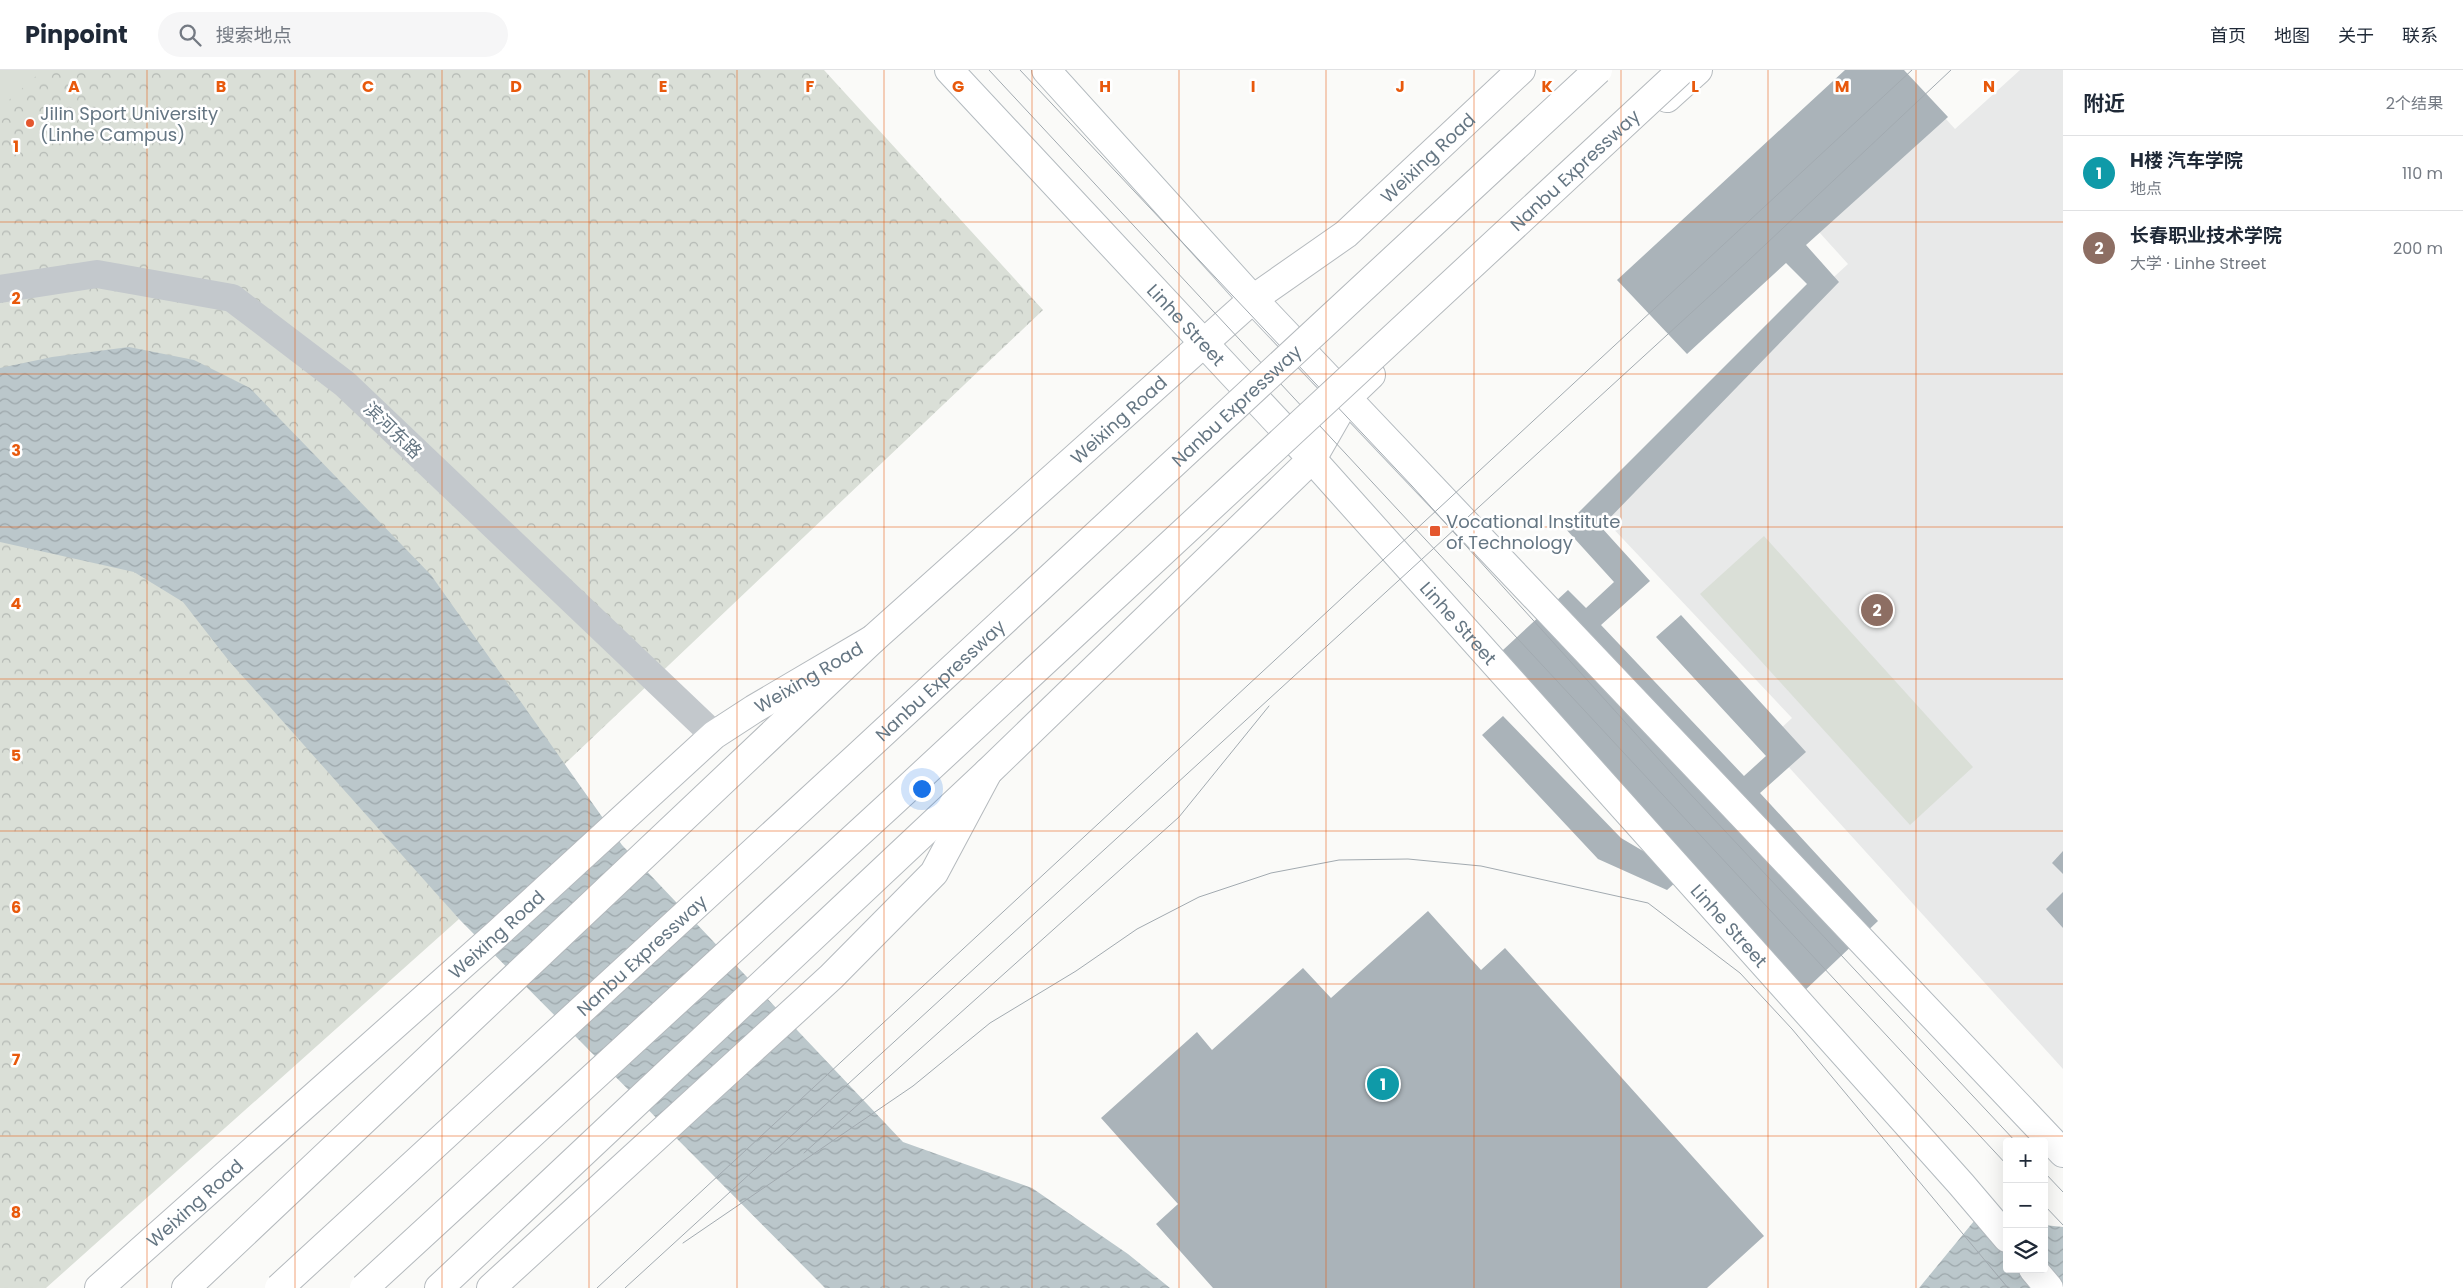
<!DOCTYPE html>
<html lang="zh">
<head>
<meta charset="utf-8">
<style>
	:root { --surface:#fff; --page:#f6f6f7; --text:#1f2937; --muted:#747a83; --line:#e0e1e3; --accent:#e4572e }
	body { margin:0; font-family:Poppins,"Noto Sans SC",sans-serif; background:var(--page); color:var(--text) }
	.controls { position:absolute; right:15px; bottom:15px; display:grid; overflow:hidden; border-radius:5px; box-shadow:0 5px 20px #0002 }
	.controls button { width:45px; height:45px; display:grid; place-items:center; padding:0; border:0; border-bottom:1px solid var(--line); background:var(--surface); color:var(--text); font:25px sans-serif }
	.you { position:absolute; left:921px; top:718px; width:18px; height:18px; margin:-12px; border:4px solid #fff; border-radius:50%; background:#1a73e8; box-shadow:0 0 0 8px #1a73e833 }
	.badge { display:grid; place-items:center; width:32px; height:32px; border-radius:50%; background:var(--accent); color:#fff; font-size:16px; font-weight:700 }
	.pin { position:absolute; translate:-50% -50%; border:2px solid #fff; box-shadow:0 1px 5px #0006 }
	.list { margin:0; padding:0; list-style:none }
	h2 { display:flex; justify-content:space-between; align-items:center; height:65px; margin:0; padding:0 20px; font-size:21px }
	h2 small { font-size:16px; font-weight:400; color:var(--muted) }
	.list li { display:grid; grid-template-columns:32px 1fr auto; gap:15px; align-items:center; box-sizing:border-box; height:75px; padding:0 20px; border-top:1px solid var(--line) }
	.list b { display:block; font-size:19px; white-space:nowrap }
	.list p { margin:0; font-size:16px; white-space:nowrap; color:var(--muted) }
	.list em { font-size:16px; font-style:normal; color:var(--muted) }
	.icon { flex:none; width:28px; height:28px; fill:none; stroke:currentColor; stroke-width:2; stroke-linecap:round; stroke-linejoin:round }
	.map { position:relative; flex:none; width:2063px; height:1218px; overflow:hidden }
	header { display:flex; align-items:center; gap:30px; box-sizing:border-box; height:70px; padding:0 25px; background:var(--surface); border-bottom:1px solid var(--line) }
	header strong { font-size:24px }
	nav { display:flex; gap:28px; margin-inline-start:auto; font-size:18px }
	.search { width:350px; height:45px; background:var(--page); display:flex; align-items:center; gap:12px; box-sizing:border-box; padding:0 18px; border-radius:28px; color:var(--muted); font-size:19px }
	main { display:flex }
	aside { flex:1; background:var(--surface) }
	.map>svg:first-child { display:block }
	.built { fill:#e8e9e9 }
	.forest { fill:url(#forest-crowns) }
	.pitch { fill:#dadfd7 }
	.water { fill:url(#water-waves) }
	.building { fill:#aab3b9 }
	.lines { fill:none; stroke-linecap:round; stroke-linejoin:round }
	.secondary-casing { stroke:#b3babf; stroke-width:30 }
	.primary-casing { stroke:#b5babe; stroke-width:30 }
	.highway-casing { stroke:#b4b9bd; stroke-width:30 }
	.street { stroke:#c3c8cc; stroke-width:28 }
	.secondary { stroke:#fff; stroke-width:28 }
	.primary { stroke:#fff; stroke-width:28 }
	.highway { stroke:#fff; stroke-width:28 }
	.tram { stroke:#a2aab0; stroke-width:1 }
	.highway-bridge-casing { stroke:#b4b9bd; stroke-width:30; stroke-linecap:butt }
	.highway-bridge { stroke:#fff; stroke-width:28 }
	.grid { fill:none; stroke:#e8590c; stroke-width:1; stroke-opacity:0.55 }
	.poi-dot { fill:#e4572e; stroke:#fff; stroke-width:2 }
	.labels { text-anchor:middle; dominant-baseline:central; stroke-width:5; stroke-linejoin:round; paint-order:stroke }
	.poi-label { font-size:18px; fill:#657683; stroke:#fff; text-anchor:start }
	.street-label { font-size:18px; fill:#657683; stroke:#fff }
	.grid-label { font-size:16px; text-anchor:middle; font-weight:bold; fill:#e8590c; stroke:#fff; stroke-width:5; stroke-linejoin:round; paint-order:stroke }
</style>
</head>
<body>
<header>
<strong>Pinpoint</strong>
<div class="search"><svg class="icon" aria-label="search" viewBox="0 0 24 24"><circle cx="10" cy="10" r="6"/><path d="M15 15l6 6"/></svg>搜索地点</div>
<nav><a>首页</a><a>地图</a><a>关于</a><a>联系</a></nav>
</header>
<main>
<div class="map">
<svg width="2063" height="1218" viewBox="0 0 2063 1218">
	<defs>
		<pattern id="forest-crowns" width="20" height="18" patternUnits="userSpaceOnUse" patternTransform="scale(1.25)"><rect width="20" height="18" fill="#dadfd7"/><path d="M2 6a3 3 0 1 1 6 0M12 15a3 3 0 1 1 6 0" fill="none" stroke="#b4b9b4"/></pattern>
		<pattern id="water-waves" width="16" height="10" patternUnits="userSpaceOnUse" patternTransform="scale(1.25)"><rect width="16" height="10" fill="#bbc7cb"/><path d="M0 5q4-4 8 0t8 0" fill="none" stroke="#9ca6aa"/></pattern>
	</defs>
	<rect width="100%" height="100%" fill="#fafaf8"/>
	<polygon class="built" points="2020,0 2063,0 2063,999 1766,672 1792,648 1589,433 1848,194 1810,152 1937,39 1955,59"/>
	<polygon class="forest" points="0,0 824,0 1043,240 433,819 459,849 46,1218 0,1218"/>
	<g class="pitch">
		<polygon points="0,0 43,0 0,38"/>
		<polygon points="1764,466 1973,697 1910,755 1700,524"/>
	</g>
	<g class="water">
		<polygon points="129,277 194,290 250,318 431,505 622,775 903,1072 1032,1118 1128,1184 1170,1218 825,1218 459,849 229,591 183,532 134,502 0,472 0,298 52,287"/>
		<polygon points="1979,1145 2007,1149 2007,1199 2044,1199 2044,1155 2063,1157 2063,1218 1919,1218"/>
	</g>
	<g class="building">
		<polygon points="1845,0 1904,0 1948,47 1806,175 1839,212 1601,457 1650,511 1601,555 1744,706 1766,686 1656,567 1681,545 1806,682 1760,723 1878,851 1801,924 1687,802 1667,820 1598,789 1482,665 1503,646 1621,768 1655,788 1490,592 1568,520 1586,538 1614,512 1564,457 1807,214 1786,193 1687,284 1617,210"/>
		<polygon points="2063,781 2063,804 2052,793"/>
		<polygon points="2063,822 2063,858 2046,839"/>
		<polygon points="1428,841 1481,900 1505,878 1764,1166 1707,1218 1213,1218 1156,1154 1178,1134 1101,1048 1197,962 1212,980 1303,898 1331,928"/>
	</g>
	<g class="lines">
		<defs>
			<g id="secondary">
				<path id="s1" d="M949 0 1312 389 1961 1114 2007 1168"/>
				<polyline points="1046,0 1253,229 2063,1083"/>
				<polyline points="2033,1199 2049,1218"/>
			</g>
			<g id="primary">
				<polyline points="1667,28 1698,0"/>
				<path id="s2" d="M99 1218 497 864 714 665 754 639 873 569 1253 229 1346 164 1521 0"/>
				<polyline points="491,1218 831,907 934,803 988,702 1312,389 1347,328 1371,305"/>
			</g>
			<g id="highway">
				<polyline points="186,1218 873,569"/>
				<polyline points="439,1218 988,702"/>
			</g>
		</defs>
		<use href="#secondary" class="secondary-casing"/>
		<use href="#primary" class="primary-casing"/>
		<use href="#highway" class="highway-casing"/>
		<polyline class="street" points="0,219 97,204 232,228 345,314 714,665"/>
		<use href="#secondary" class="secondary"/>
		<use href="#primary" class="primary"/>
		<use href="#highway" class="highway"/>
		<g class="tram">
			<polyline points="989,0 2007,1095"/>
			<polyline points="1020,0 1412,416 1681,714 2016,1072"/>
			<polyline points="804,1083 1179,747 1269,636"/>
			<polyline points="2044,1102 2063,1122"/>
			<polyline points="2044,1135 2063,1155"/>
			<polyline points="683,1173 913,1016 990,953 1076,901 1137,859 1199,827 1271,803 1339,790 1408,789 1481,796 1648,833 1740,903 1792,959 2008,1218"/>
			<polyline points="597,1218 1912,0"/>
			<polyline points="625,1218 1749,190 1951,0"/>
		</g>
		<defs>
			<g id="highway-bridge">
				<path id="s3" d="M279 1218 858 686 1598 0"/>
				<path id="s4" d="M364 1218 895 730 1682 0"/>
			</g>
		</defs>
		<use href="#highway-bridge" class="highway-bridge-casing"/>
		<use href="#highway-bridge" class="highway-bridge"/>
	</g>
	<path class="grid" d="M147 0V1218M295 0V1218M442 0V1218M589 0V1218M737 0V1218M884 0V1218M1032 0V1218M1179 0V1218M1326 0V1218M1474 0V1218M1621 0V1218M1768 0V1218M1916 0V1218M0 152H2063M0 304H2063M0 457H2063M0 609H2063M0 761H2063M0 914H2063M0 1066H2063"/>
	<g class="poi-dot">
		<circle cx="30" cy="53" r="5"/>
		<rect x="1429" y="455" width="12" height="12" rx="2.5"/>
	</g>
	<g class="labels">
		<g class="poi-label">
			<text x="40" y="43">Jilin Sport University<tspan x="40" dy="21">(Linhe Campus)</tspan></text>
			<text x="1446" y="451">Vocational Institute<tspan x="1446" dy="21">of Technology</tspan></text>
		</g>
		<g class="street-label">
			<text stroke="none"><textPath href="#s2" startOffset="1748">Weixing Road</textPath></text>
			<text stroke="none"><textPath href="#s4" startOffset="1648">Nanbu Expressway</textPath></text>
			<text stroke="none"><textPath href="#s1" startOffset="348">Linhe Street</textPath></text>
			<text stroke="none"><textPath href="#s3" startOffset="1302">Nanbu Expressway</textPath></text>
			<text stroke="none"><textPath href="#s2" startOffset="1342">Weixing Road</textPath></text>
			<text transform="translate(393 360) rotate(44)">滨河东路</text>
			<text stroke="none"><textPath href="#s1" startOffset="752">Linhe Street</textPath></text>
			<text stroke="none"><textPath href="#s2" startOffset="938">Weixing Road</textPath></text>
			<text stroke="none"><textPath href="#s3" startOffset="898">Nanbu Expressway</textPath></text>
			<text stroke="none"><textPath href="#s1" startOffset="1158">Linhe Street</textPath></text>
			<text stroke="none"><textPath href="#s2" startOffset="532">Weixing Road</textPath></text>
			<text stroke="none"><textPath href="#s3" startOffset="492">Nanbu Expressway</textPath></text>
			<text stroke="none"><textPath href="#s2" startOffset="128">Weixing Road</textPath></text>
		</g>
	</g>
	<g class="grid-label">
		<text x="74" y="22">A</text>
		<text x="221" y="22">B</text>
		<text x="368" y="22">C</text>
		<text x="516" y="22">D</text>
		<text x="663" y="22">E</text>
		<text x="810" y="22">F</text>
		<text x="958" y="22">G</text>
		<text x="1105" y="22">H</text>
		<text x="1253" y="22">I</text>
		<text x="1400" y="22">J</text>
		<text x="1547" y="22">K</text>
		<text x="1695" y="22">L</text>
		<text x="1842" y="22">M</text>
		<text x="1989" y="22">N</text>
		<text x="16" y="82">1</text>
		<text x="16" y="234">2</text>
		<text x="16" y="386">3</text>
		<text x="16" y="539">4</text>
		<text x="16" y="691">5</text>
		<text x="16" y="843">6</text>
		<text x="16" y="995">7</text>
		<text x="16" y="1148">8</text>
	</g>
</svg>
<div class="controls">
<button>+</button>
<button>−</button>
<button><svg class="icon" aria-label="layers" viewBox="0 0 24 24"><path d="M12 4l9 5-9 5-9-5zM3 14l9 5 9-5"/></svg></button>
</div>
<div class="you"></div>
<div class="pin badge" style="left:1383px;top:1014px;background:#0f9aa8">1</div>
<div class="pin badge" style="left:1877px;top:540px;background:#8d6e63">2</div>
</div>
<aside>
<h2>附近<small>2个结果</small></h2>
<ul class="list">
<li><span class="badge" style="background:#0f9aa8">1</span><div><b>H楼 汽车学院</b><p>地点</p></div><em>110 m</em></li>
<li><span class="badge" style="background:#8d6e63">2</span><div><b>长春职业技术学院</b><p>大学 · Linhe Street</p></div><em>200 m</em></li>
</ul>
</aside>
</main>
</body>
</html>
